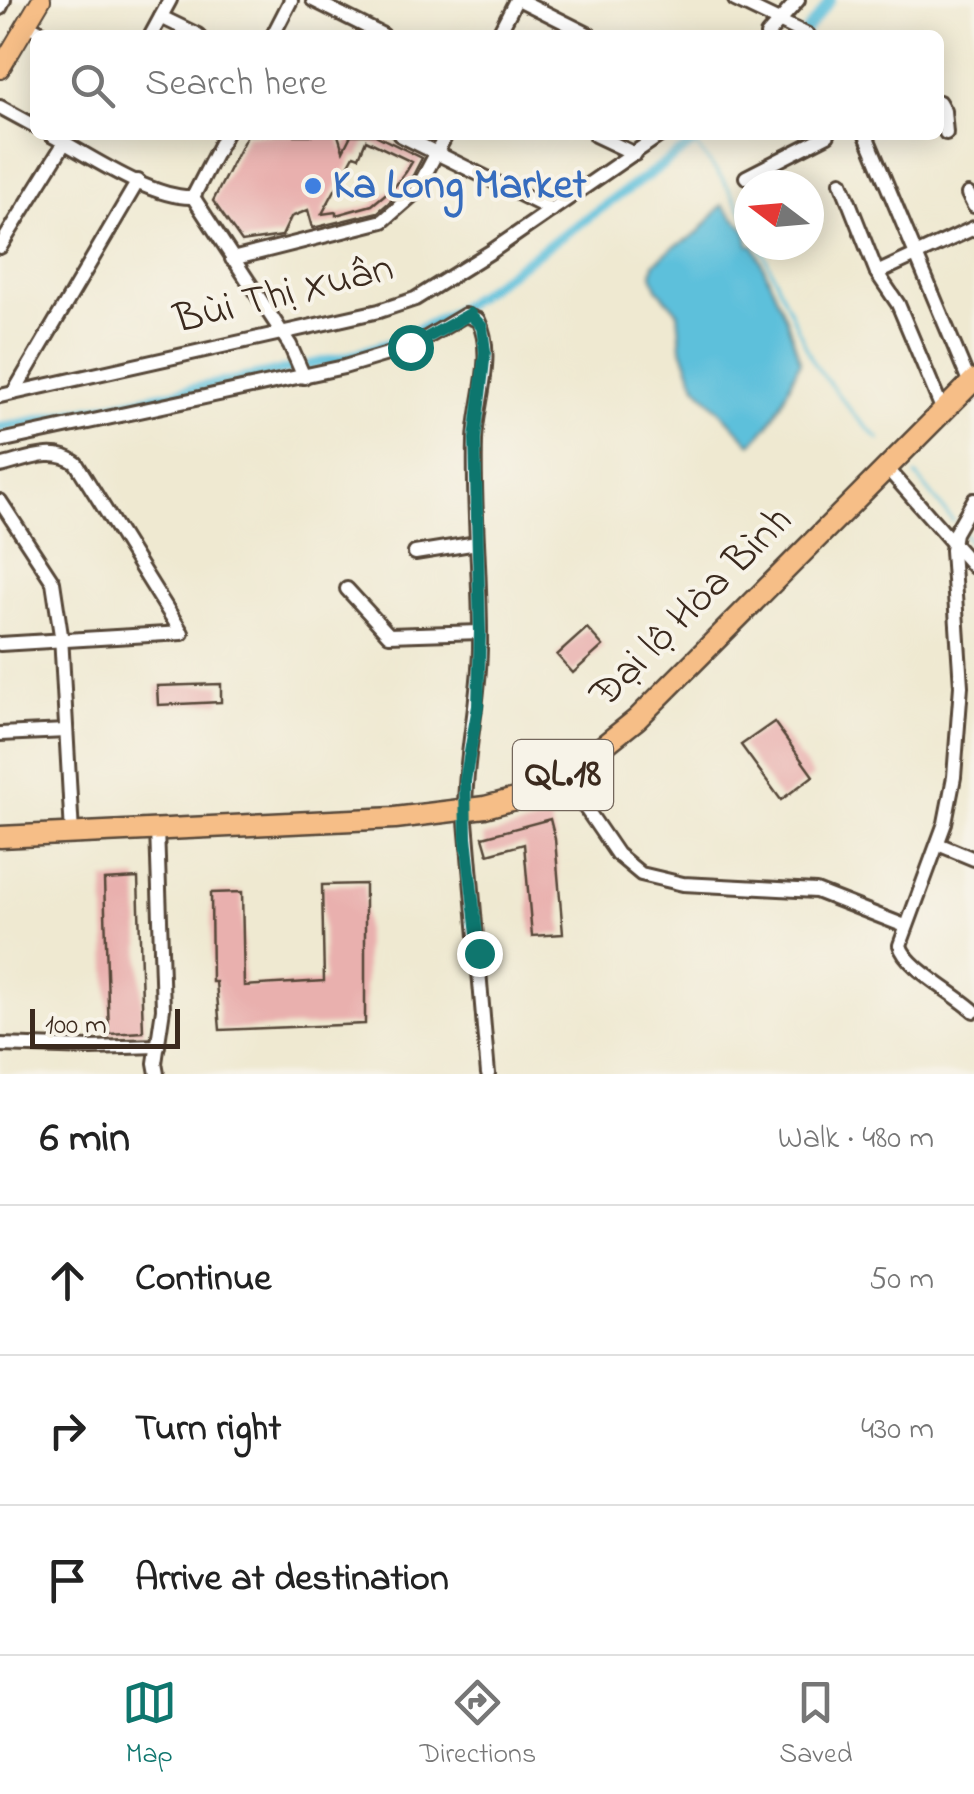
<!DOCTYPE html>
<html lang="en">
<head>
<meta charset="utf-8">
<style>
	:root { --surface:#fff; --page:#f2f2f2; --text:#222; --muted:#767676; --line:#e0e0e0; --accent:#0f766e }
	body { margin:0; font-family:"Indie Flower",sans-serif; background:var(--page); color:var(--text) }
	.compass { position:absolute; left:734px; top:170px; width:90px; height:90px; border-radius:50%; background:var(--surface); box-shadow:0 5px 25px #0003; rotate:286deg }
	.scale { position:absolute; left:30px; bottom:25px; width:150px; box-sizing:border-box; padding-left:10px; border:5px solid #3b2a1e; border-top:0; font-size:28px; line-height:35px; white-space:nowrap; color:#3b2a1e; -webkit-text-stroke:8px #f7f3e8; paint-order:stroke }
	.stop { position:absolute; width:30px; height:30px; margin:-22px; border:8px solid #0f766e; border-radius:50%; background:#fff }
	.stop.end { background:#0f766e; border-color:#fff; box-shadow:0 2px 10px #0008 }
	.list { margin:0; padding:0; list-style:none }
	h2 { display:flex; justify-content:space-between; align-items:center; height:130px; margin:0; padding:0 40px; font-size:42px }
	h2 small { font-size:32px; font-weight:400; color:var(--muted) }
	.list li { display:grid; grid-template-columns:65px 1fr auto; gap:30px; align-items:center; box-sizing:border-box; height:150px; padding:0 40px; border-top:2px solid var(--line) }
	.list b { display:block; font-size:38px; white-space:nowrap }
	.list em { font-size:32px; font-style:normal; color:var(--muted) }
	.icon { flex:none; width:55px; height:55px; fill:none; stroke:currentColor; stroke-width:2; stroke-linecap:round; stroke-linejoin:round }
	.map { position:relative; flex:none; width:974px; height:1074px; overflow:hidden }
	.search { position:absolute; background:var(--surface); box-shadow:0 5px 25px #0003; left:30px; right:30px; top:30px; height:110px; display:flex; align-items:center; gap:25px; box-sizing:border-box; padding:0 35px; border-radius:15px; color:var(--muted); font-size:38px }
	.sheet { height:580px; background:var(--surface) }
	nav { display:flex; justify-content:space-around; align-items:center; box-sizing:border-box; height:140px; border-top:2px solid var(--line); background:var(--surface); font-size:28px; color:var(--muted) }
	nav a { display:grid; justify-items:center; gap:5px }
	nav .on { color:var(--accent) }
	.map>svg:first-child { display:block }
	.water { fill:#5dc0db; stroke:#4c757c; stroke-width:2.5 }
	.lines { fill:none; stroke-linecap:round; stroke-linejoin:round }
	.stream { stroke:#5dc0db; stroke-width:2.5 }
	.canal { stroke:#5dc0db; stroke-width:10 }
	.building { fill:#e9b0ae; fill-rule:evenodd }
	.minor-casing { stroke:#564739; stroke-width:18 }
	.major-casing { stroke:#564739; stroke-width:22 }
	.highway-casing { stroke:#564739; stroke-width:25 }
	.minor { stroke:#fff; stroke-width:12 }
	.major { stroke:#f6be87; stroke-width:18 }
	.highway { stroke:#f6be87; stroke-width:20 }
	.route { stroke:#0f766e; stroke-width:12 }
	.shop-dot { fill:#3f7fe0; stroke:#f7f3e8; stroke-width:4 }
	.labels { text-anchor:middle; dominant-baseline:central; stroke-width:8; stroke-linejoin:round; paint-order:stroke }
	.shield { fill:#f7f3e8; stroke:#73665b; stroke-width:2.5 }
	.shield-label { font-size:40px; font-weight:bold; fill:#3b2a1e }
	.shop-label { font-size:42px; font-weight:bold; fill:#366cbe; stroke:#f7f3e8; text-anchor:start }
	.street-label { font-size:42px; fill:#3b2a1e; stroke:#f7f3e8 }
</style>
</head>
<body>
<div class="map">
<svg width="974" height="1074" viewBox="0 0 974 1074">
	<rect width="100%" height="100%" fill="#f7f3e8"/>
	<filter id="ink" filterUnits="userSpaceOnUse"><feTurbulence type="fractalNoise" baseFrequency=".01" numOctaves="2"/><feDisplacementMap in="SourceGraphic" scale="20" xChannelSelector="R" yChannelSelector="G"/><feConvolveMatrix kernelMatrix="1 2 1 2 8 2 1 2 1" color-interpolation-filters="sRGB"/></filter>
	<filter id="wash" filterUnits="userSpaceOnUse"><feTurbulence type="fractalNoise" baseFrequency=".0048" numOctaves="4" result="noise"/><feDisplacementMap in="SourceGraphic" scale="40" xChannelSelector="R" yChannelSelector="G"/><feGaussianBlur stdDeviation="2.25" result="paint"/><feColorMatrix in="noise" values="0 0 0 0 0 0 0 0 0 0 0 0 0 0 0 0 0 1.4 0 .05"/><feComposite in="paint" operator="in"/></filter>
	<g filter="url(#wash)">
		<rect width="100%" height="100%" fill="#efe9d1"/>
		<polygon class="water" points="722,205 746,230 749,245 754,245 787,321 800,361 781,404 768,426 751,444 696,385 681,346 678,312 657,288 652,274 654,264 672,248 697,234"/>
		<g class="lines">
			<g class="stream">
				<polyline points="694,143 724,181 749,223"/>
				<polyline points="760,245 814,364 856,417 880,440"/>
				<polyline points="916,475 953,521"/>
				<polyline points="964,534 974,547"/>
			</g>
			<g class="canal">
				<polyline points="803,35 831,0"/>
				<polyline points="309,365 346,357 393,342 452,313 705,135"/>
				<polyline points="0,428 290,369"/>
			</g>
		</g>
		<g id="blocks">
			<g class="building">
				<path d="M247 135H338L343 151 351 135H375L422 158 407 187 378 212 313 228 308 210 291 217 282 236 242 242 213 201ZM366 140 412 162 406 172 395 186 372 205 336 215V212L322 214 354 155 359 157Z"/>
				<polygon points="587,628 603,646 573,673 557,655"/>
				<polygon points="221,684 221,702 158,705 157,686"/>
				<polygon points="774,722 813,776 781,800 741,745"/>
				<polygon points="550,819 555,839 563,934 532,936 524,844 488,854 483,837"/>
				<polygon points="138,878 143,1032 109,1034 104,880"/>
				<polygon points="365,884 365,1024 220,1030 216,982 212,982 211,893 242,892 244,986 324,981 322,885"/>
			</g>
		</g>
	</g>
	<g filter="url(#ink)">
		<use href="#blocks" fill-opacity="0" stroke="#564739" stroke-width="2.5"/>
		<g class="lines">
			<defs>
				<g id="minor">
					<polyline points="313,0 383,35"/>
					<polyline points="520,0 590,35"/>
					<polyline points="735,0 808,35"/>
					<polyline points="0,8 4,0"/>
					<polyline points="161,17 198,35"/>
					<polyline points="27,25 47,35"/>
					<polyline points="151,35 170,0"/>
					<polyline points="273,35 291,0"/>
					<polyline points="498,35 516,0"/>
					<polyline points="767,35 798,0"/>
					<polyline points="939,102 944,111 946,133"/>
					<polyline points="0,107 35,126"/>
					<path d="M51 135C88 155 152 199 193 197"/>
					<polyline points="400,135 552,210"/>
					<polyline points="595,135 635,154"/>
					<polyline points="866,135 971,386"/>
					<polyline points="746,177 828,135"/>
					<polyline points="841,182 877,273 898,304 943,411"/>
					<polyline points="968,194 974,206"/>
					<polyline points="193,197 290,345 304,377"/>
					<polyline points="193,197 225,135"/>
					<polyline points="0,247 65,142"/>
					<polyline points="232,259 383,221 415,193 446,135"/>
					<polyline points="877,273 974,228"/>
					<polyline points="14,392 138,181"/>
					<polyline points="0,396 379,311 415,299 492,251 660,135"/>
					<path d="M0 441 344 367 411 347 465 315 478 320C496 355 476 403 475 441 473 510 481 580 480 649 479 703 465 756 465 810L488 1074"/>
					<path d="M0 466C26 460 53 446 76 463L182 633 0 644"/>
					<polyline points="886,467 974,567"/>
					<path d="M974 500 955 533 952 550 961 686 954 777 945 823 900 945C905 967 955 993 974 1011"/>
					<polyline points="0,501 53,582 61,635 72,834"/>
					<polyline points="415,553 477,543"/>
					<polyline points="347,589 389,635 480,632"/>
					<polyline points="0,734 66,731"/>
					<polyline points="563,775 617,854 641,874 683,884 816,891 905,926"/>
					<polyline points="157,829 163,1009 155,1063 157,1074"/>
					<polyline points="938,844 974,859"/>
					<polyline points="0,1045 91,1048 158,1046"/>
				</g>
				<polyline id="major" points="0,69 41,0"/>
				<polyline id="highway" points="0,837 395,818 485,807 519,798 550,783 582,763 637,719 974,380"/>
			</defs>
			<use href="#minor" class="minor-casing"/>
			<use href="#major" class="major-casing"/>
			<use href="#highway" class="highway-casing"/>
			<use href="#minor" class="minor"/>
			<use href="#major" class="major"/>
			<use href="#highway" class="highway"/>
		</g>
	</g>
	<g class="lines" filter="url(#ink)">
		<polyline class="route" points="410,347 470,314 482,327 485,352 475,439 480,632 478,706 465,781 466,838 479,953"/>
	</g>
	<circle class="shop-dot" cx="313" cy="186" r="10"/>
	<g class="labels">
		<rect class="shield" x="513" y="740" width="100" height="70" rx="8"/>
		<g class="shield-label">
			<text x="563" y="775">QL.18</text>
		</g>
		<g class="shop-label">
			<text x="333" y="186">Ka Long Market</text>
		</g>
		<g class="street-label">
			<text transform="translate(284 295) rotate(-14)">Bùi Thị Xuân</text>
			<text transform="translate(692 608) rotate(-45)">Đại lộ Hòa Bình</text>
		</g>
	</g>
</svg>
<svg class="compass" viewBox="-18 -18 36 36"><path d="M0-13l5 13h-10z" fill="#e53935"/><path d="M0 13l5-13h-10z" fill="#767676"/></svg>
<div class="scale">100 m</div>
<div class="stop" style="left:410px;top:347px"></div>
<div class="stop end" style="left:479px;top:953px"></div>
<div class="search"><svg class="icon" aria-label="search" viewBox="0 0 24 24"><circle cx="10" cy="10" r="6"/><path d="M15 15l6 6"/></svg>Search here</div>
</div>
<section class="sheet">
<h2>6 min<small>Walk · 480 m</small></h2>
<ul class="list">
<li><svg class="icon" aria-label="ahead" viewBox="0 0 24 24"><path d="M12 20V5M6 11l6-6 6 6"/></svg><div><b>Continue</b></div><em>50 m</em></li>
<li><svg class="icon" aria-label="right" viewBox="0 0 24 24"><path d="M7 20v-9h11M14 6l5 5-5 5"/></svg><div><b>Turn right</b></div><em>430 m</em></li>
<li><svg class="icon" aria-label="arrive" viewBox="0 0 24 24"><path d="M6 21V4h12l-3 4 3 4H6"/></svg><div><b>Arrive at destination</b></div></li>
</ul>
</section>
<nav>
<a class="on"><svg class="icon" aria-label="map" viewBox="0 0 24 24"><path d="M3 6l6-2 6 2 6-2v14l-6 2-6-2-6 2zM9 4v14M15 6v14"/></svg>Map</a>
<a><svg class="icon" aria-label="directions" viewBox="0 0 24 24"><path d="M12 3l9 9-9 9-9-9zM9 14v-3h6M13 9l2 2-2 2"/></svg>Directions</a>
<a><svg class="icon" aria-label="saved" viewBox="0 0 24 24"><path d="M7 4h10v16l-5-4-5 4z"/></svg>Saved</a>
</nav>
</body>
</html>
